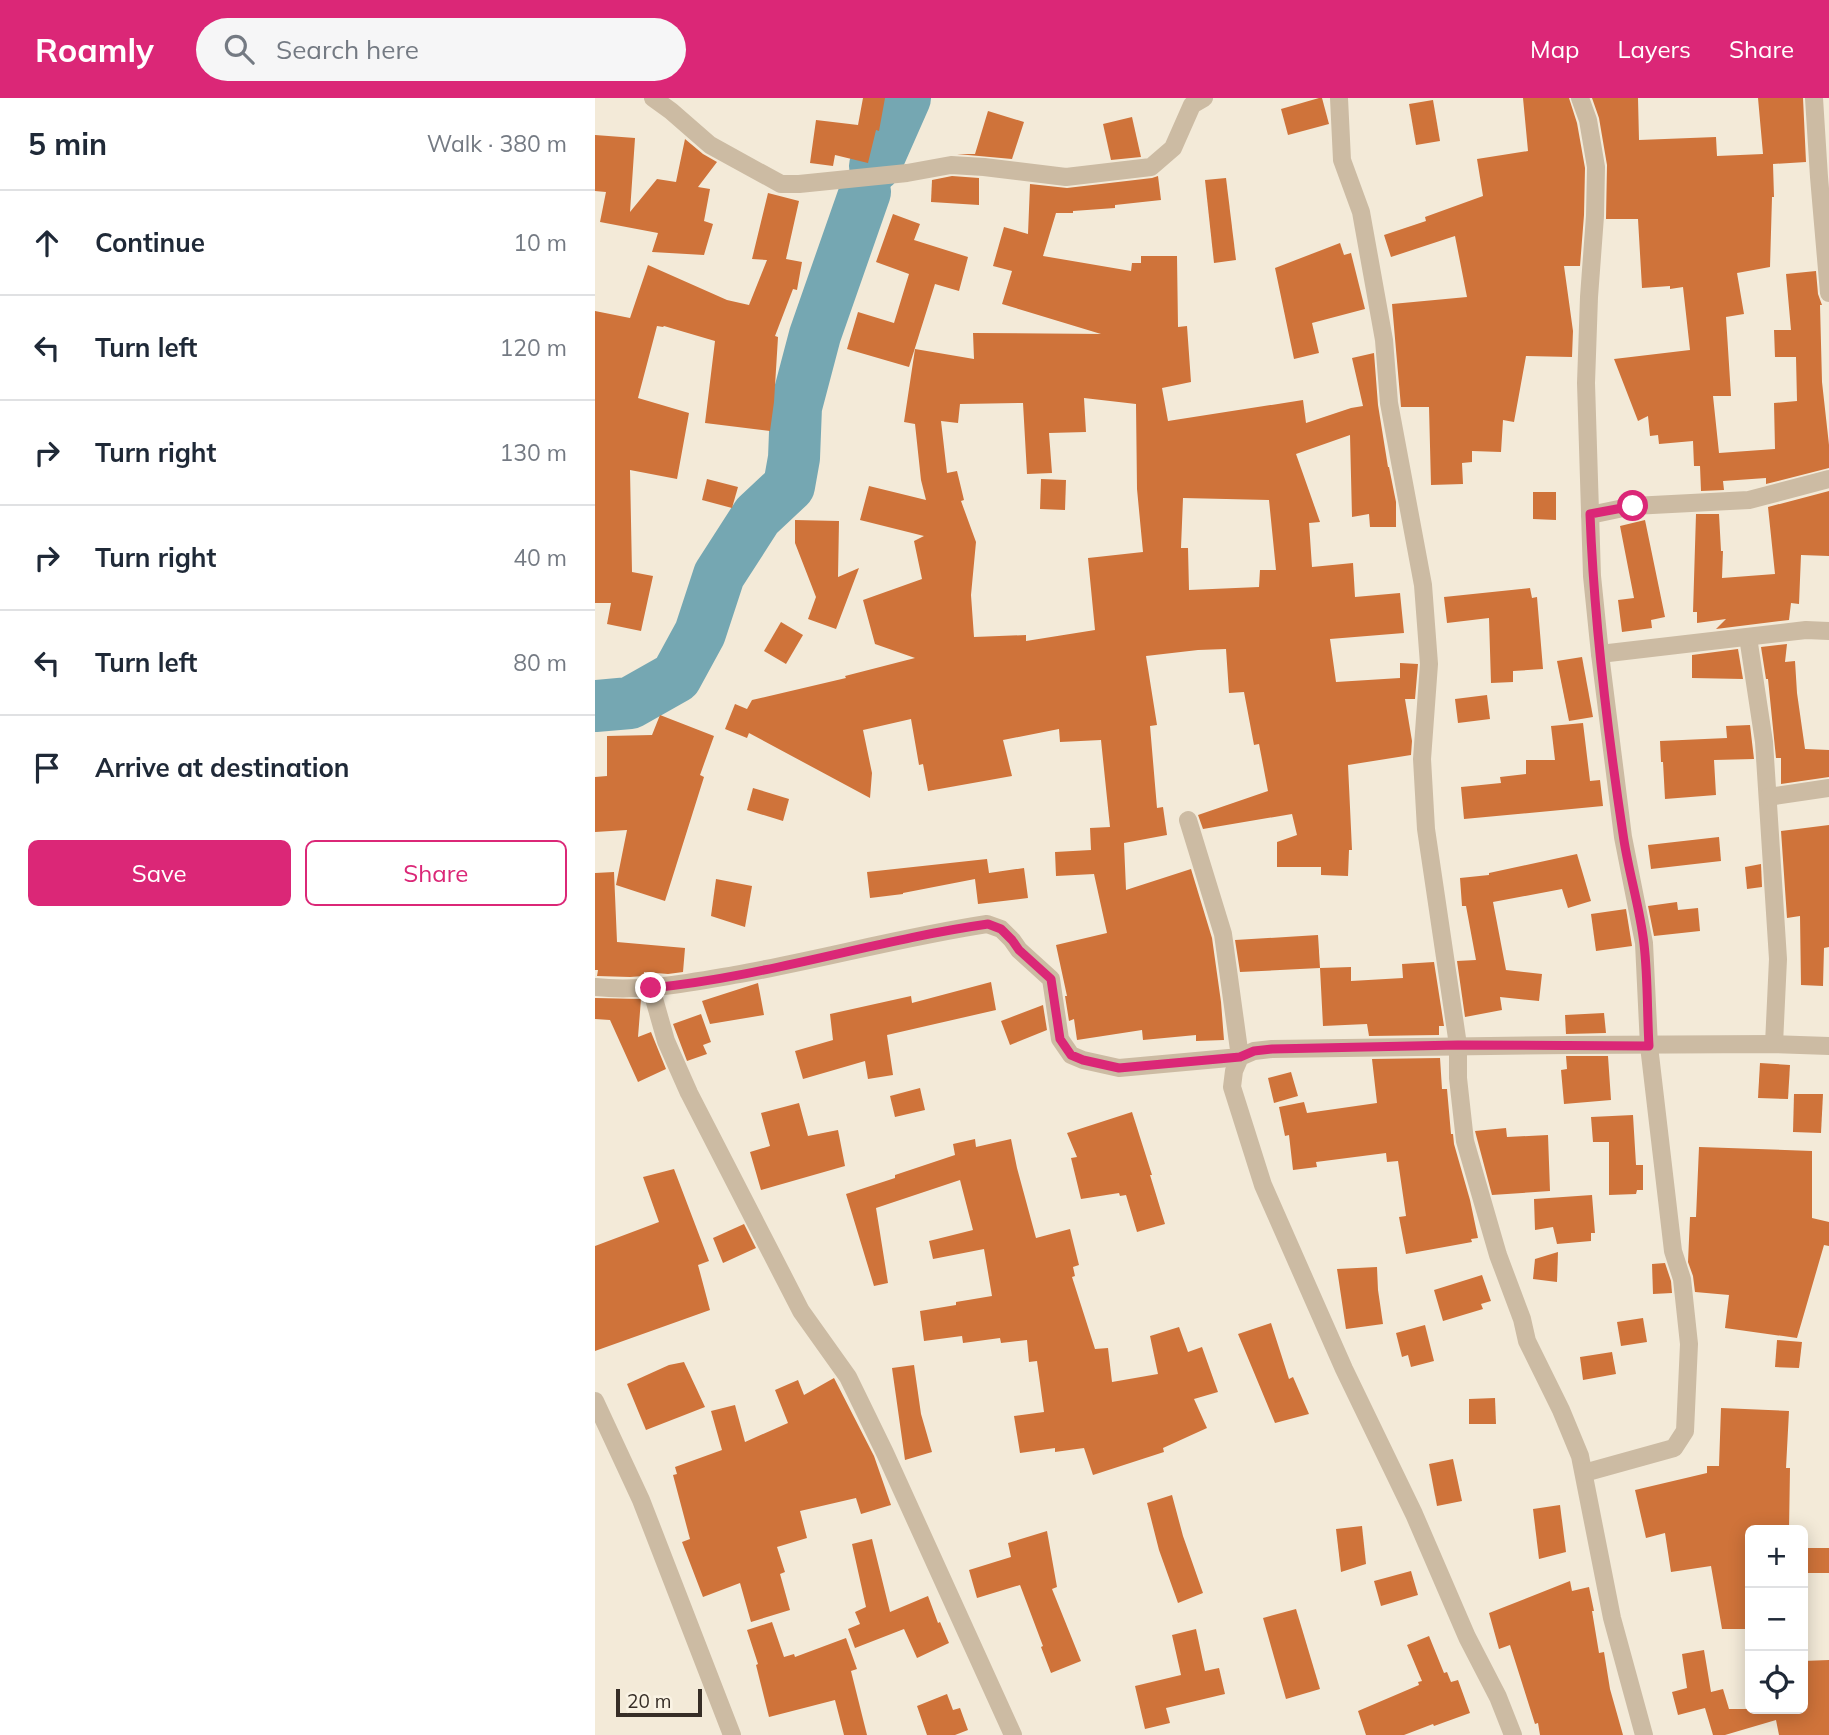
<!DOCTYPE html>
<html lang="en">
<head>
<meta charset="utf-8">
<style>
	:root { --surface:#fff; --page:#f6f6f7; --text:#1f2937; --muted:#747a83; --line:#e0e1e3; --accent:#db2777 }
	body { margin:0; font-family:Mulish,sans-serif; background:var(--page); color:var(--text) }
	.controls { position:absolute; right:21px; bottom:21px; display:grid; overflow:hidden; border-radius:10px; box-shadow:0 4px 18px #0003 }
	.controls button { width:63px; height:63px; display:grid; place-items:center; padding:0; border:0; border-bottom:2px solid var(--line); background:var(--surface); color:var(--text); font:35px sans-serif }
	.scale { position:absolute; left:21px; bottom:18px; width:86px; box-sizing:border-box; padding-left:7px; border:4px solid #362d26; border-top:0; font-size:19px; line-height:24px; white-space:nowrap; color:#362d26; -webkit-text-stroke:5px #faf3e4; paint-order:stroke }
	.stop { position:absolute; width:21px; height:21px; margin:-16px; border:5px solid #db2777; border-radius:50%; background:#fff }
	.stop.end { background:#db2777; border-color:#fff; box-shadow:0 2px 7px #0008 }
	.list { margin:0; padding:0; list-style:none }
	h2 { display:flex; justify-content:space-between; align-items:center; height:91px; margin:0; padding:0 28px; font-size:30px }
	h2 small { font-size:23px; font-weight:400; color:var(--muted) }
	.list li { display:grid; grid-template-columns:46px 1fr auto; gap:21px; align-items:center; box-sizing:border-box; height:105px; padding:0 28px; border-top:2px solid var(--line) }
	.list b { display:block; font-size:26px; white-space:nowrap }
	.list em { font-size:23px; font-style:normal; color:var(--muted) }
	.actions { display:flex; gap:14px; padding:21px 28px }
	.actions a { flex:1; padding:16px 0; border:2px solid var(--accent); border-radius:10px; text-align:center; font-size:24px; color:var(--accent) }
	.actions .main { background:var(--accent); color:#fff }
	.icon { flex:none; width:38px; height:38px; fill:none; stroke:currentColor; stroke-width:2; stroke-linecap:round; stroke-linejoin:round }
	.map { position:relative; flex:none; width:1234px; height:1637px; overflow:hidden }
	header { display:flex; align-items:center; gap:42px; box-sizing:border-box; height:98px; padding:0 35px; background:var(--accent); color:#fff }
	header strong { font-size:33px }
	nav { display:flex; gap:38px; margin-inline-start:auto; font-size:24px }
	.search { width:490px; height:63px; background:var(--page); display:flex; align-items:center; gap:18px; box-sizing:border-box; padding:0 24px; border-radius:38px; color:var(--muted); font-size:26px }
	main { display:flex }
	aside { flex:1; background:var(--surface) }
	.map>svg:first-child { display:block }
	.lines { fill:none; stroke-linecap:round; stroke-linejoin:round }
	.river { stroke:#75a7b2; stroke-width:52 }
	.building { fill:#cf733a; fill-rule:evenodd }
	.street { stroke:#ccbba3; stroke-width:18 }
	.route { stroke:#db2777; stroke-width:9 }
</style>
</head>
<body>
<header>
<strong>Roamly</strong>
<div class="search"><svg class="icon" aria-label="search" viewBox="0 0 24 24"><circle cx="10" cy="10" r="6"/><path d="M15 15l6 6"/></svg>Search here</div>
<nav><a>Map</a><a>Layers</a><a>Share</a></nav>
</header>
<main>
<aside>
<h2>5 min<small>Walk · 380 m</small></h2>
<ul class="list">
<li><svg class="icon" aria-label="ahead" viewBox="0 0 24 24"><path d="M12 20V5M6 11l6-6 6 6"/></svg><div><b>Continue</b></div><em>10 m</em></li>
<li><svg class="icon" aria-label="left" viewBox="0 0 24 24"><path d="M17 20v-9H6M10 6l-5 5 5 5"/></svg><div><b>Turn left</b></div><em>120 m</em></li>
<li><svg class="icon" aria-label="right" viewBox="0 0 24 24"><path d="M7 20v-9h11M14 6l5 5-5 5"/></svg><div><b>Turn right</b></div><em>130 m</em></li>
<li><svg class="icon" aria-label="right" viewBox="0 0 24 24"><path d="M7 20v-9h11M14 6l5 5-5 5"/></svg><div><b>Turn right</b></div><em>40 m</em></li>
<li><svg class="icon" aria-label="left" viewBox="0 0 24 24"><path d="M17 20v-9H6M10 6l-5 5 5 5"/></svg><div><b>Turn left</b></div><em>80 m</em></li>
<li><svg class="icon" aria-label="arrive" viewBox="0 0 24 24"><path d="M6 21V4h12l-3 4 3 4H6"/></svg><div><b>Arrive at destination</b></div></li>
</ul>
<div class="actions"><a class="main">Save</a><a>Share</a></div>
</aside>
<div class="map">
<svg width="1234" height="1637" viewBox="0 0 1234 1637">
	<rect width="100%" height="100%" fill="#f3ead8"/>
	<g class="lines">
		<g class="river">
			<polyline points="280,68 310,0"/>
			<polyline points="0,608 35,605 81,579 105,535 124,477 162,418 194,388 199,360 201,309 220,237 270,94"/>
		</g>
	</g>
	<g class="building">
		<polygon points="268,0 290,0 284,33 281,32 273,65 240,57 238,68 215,65 221,22 263,27"/>
		<polygon points="724,0 727,0 734,26 693,37 686,11"/>
		<polygon points="928,0 974,0 982,25 990,70 989,117 985,168 969,168 978,233 977,259 931,258 919,324 908,322 906,354 877,353 877,364 867,365 868,386 836,387 834,309 806,309 797,206 872,199 860,138 796,159 789,137 831,123 830,119 888,98 882,61 933,53"/>
		<polygon points="997,0 1043,0 1044,42 1121,39 1122,58 1168,56 1163,0 1208,0 1211,64 1178,66 1179,99 1177,99 1175,169 1142,175 1149,216 1131,219 1136,298 1118,298 1124,355 1180,351 1179,305 1202,303 1201,259 1180,259 1179,232 1196,232 1191,176 1221,173 1223,196 1227,207 1225,207 1227,284 1234,347 1234,370 1171,386 1171,380 1128,383 1129,392 1106,393 1105,368 1099,368 1098,343 1064,346 1063,337 1055,338 1053,318 1043,323 1019,261 1095,252 1088,189 1075,191 1075,188 1047,190 1043,121 1011,121 1012,67 1004,20"/>
		<polygon points="838,2 845,43 821,47 814,6"/>
		<polygon points="393,13 429,24 417,61 362,56 380,56"/>
		<polygon points="537,19 546,59 516,62 508,26"/>
		<polygon points="0,37 40,40 35,114 62,81 81,84 90,41 108,56 122,64 103,89 115,91 109,123 118,126 109,157 57,154 63,135 5,124 11,94 0,93"/>
		<polygon points="357,78 384,80 384,107 336,104 337,82"/>
		<path d="M563 78 566 102 520 107V110L478 113V115H461L448 158 536 173 537 165H546V158H582L583 229 592 228 596 284 567 290 573 323 708 302 711 325 756 310 768 308 757 260 779 255 783 307 793 369H794L801 404V429H775L774 416 757 419 755 337 701 356 725 424 714 425 717 469 758 465 760 499 805 495 809 535 735 541 741 584 805 580V565L823 566 820 601H810L817 643 816 657 753 667 757 752H754L753 778 726 777V769H682V744L702 737 697 716 608 731 603 717 673 693 664 646 659 647 649 594 634 595 631 551 603 552 551 558 562 627 555 628 562 710 568 709 572 737 529 745 531 792 596 771 617 840 626 904 629 942 601 943V937L548 942 547 932 482 942 479 921 474 923 470 898H472L461 847 512 835 499 776 461 778 460 754 496 752 495 730 515 729 506 642 465 644 464 631 408 642 417 678 333 693 328 666 324 667 316 621 268 632 277 675 275 700 154 635 152 640 130 631 140 606 152 611 157 602 251 580 250 578 320 560 280 546 268 502 327 481 319 443 329 438 265 422 274 388 331 402 326 382 320 326 309 324 320 251 379 261 378 235 506 236 407 206 417 173 398 168 409 129 433 136 435 86 472 90 557 80ZM489 300 541 306 542 391 548 454 493 460 500 532 431 543V537L379 539 376 497 381 444 366 403 369 402 362 373 352 375 346 323 363 325 365 306 428 305 432 376 457 375 454 335 491 334ZM588 400 674 402 681 472H665L664 489 594 492 593 450H586Z"/>
		<polygon points="631,80 641,162 619,165 610,82"/>
		<polygon points="173,95 204,103 191,161 207,164 202,192 198,191 180,238 183,239 179,304 175,333 110,325 120,243 69,228 68,229 62,228 43,300 94,315 82,381 35,372 37,474 58,478 46,533 12,526 16,505 0,505 0,213 35,220 53,167 132,202 154,207 172,162 157,161"/>
		<polygon points="298,116 325,126 319,142 373,159 364,193 340,186 314,269 252,251 263,214 299,225 314,176 281,164"/>
		<polygon points="745,145 749,157 756,155 770,211 717,225 724,255 699,261 680,170"/>
		<polygon points="112,381 143,389 137,410 107,402"/>
		<polygon points="446,381 471,382 470,412 445,411"/>
		<polygon points="1234,393 1234,458 1206,457 1204,506 1196,505 1194,522 1121,531 1131,521 1102,525 1102,514 1098,514 1101,416 1124,416 1126,453 1128,453 1127,480 1180,476 1173,409"/>
		<polygon points="938,394 961,394 961,422 938,421"/>
		<polygon points="200,422 244,423 243,479 264,470 241,531 213,521 221,499 200,445"/>
		<polygon points="1050,422 1070,519 1056,522 1057,530 1027,534 1023,502 1039,500 1025,428"/>
		<polygon points="935,490 937,500 942,499 948,571 918,573 918,584 896,585 894,520 852,525 849,499"/>
		<polygon points="186,524 208,537 191,566 169,553"/>
		<polygon points="1192,546 1190,564 1200,563 1202,595 1210,651 1234,652 1234,679 1186,686 1186,660 1181,660 1173,581 1171,581 1166,549"/>
		<polygon points="1143,551 1148,581 1097,580 1097,557"/>
		<polygon points="987,559 998,619 974,623 962,563"/>
		<polygon points="892,597 895,621 863,625 860,601"/>
		<polygon points="65,617 119,638 105,677 109,679 70,803 21,787 32,732 0,734 0,679 12,678 12,638 57,637"/>
		<polygon points="988,625 995,683 1005,682 1008,708 869,721 866,689 906,685 905,679 931,676 931,662 960,662 956,628"/>
		<polygon points="1155,627 1159,661 1119,662 1121,697 1070,701 1068,664 1066,664 1065,643 1132,640 1131,628"/>
		<polygon points="158,690 194,701 188,723 152,712"/>
		<polygon points="1234,727 1234,849 1229,850 1228,888 1206,887 1205,818 1192,820 1186,733"/>
		<polygon points="1124,739 1126,763 1056,771 1053,747"/>
		<polygon points="982,756 996,803 973,810 967,791 898,804 911,872 947,876 944,903 905,899 907,912 870,919 862,863 881,862 871,808 867,808 865,780 894,777 894,775"/>
		<polygon points="392,761 394,775 429,770 433,800 383,806 380,781 308,795 308,796 275,800 272,774"/>
		<polygon points="1166,766 1167,789 1152,791 1150,769"/>
		<polygon points="19,774 22,844 90,850 88,874 73,876 49,874 49,878 35,879 2,878 3,872 0,872 0,775"/>
		<polygon points="121,781 157,788 150,829 116,818"/>
		<polygon points="1082,804 1083,812 1103,810 1105,833 1059,838 1053,808"/>
		<polygon points="1031,811 1037,848 1001,853 996,816"/>
		<polygon points="723,837 725,870 645,874 640,842"/>
		<polygon points="839,864 849,928 844,928 844,937 774,938 772,926 728,928 725,870 756,869 756,883 808,880 807,866"/>
		<polygon points="396,884 401,912 292,937 298,977 273,981 270,963 208,981 200,953 238,942 235,916 316,898 317,905"/>
		<polygon points="163,885 169,917 115,926 107,903"/>
		<polygon points="0,900 46,901 43,939 56,934 71,971 43,984 15,922 0,921"/>
		<polygon points="448,907 452,932 415,947 406,923"/>
		<polygon points="1009,915 1011,935 971,936 970,917"/>
		<polygon points="106,916 116,944 108,947 112,956 92,963 78,926"/>
		<polygon points="971,958 1013,958 1016,1002 969,1006 966,972 972,971"/>
		<polygon points="845,960 847,991 852,991 856,1036 858,1036 859,1046 875,1102 883,1140 876,1141 877,1144 811,1156 804,1119 811,1118 803,1063 792,1064 791,1055 721,1064 722,1069 698,1072 694,1037 690,1038 684,1009 709,1004 712,1015 782,1005 777,961"/>
		<polygon points="1165,965 1195,967 1193,1001 1163,1000"/>
		<polygon points="696,974 703,998 679,1005 673,980"/>
		<polygon points="325,990 330,1012 300,1019 295,998"/>
		<polygon points="1199,996 1228,996 1226,1035 1198,1034"/>
		<polygon points="204,1005 213,1038 243,1032 250,1068 166,1092 155,1054 175,1048 166,1015"/>
		<polygon points="537,1014 557,1077 555,1077 570,1126 542,1134 531,1097 525,1098 524,1095 486,1101 476,1060 482,1059 472,1035"/>
		<polygon points="1038,1017 1041,1067 1048,1067 1048,1092 1042,1092 1041,1096 1014,1097 1014,1044 998,1044 996,1019"/>
		<polygon points="911,1030 912,1039 953,1037 955,1093 897,1097 880,1033"/>
		<polygon points="380,1041 381,1049 416,1041 422,1070 441,1140 475,1131 484,1167 478,1169 480,1178 477,1179 500,1251 513,1250 517,1284 563,1276 555,1238 584,1229 593,1254 607,1249 623,1294 599,1301 612,1330 568,1350 569,1354 498,1377 489,1350 460,1354 460,1350 425,1355 419,1318 449,1314 442,1263 434,1264 432,1242 406,1245 405,1240 368,1245 367,1238 329,1243 325,1213 361,1207 361,1204 397,1198 389,1151 338,1161 334,1143 378,1132 365,1082 281,1110 293,1185 279,1188 251,1096 300,1080 300,1077 360,1057 358,1046"/>
		<polygon points="1104,1049 1217,1053 1217,1120 1234,1124 1234,1148 1229,1147 1202,1240 1130,1230 1134,1197 1100,1194 1098,1178 1093,1164 1095,1119 1101,1119"/>
		<polygon points="79,1071 114,1163 103,1167 115,1212 0,1253 0,1148 64,1124 48,1079"/>
		<polygon points="997,1097 1000,1135 996,1135 996,1143 962,1146 958,1129 940,1132 939,1101"/>
		<polygon points="149,1126 161,1150 128,1165 118,1140"/>
		<polygon points="963,1154 962,1184 938,1181 940,1161"/>
		<polygon points="1070,1165 1076,1183 1077,1195 1058,1196 1057,1166"/>
		<polygon points="782,1169 783,1192 788,1226 751,1231 742,1171"/>
		<polygon points="887,1177 896,1203 886,1206 888,1211 848,1223 839,1192"/>
		<polygon points="1048,1220 1052,1244 1026,1248 1022,1224"/>
		<polygon points="676,1225 694,1281 698,1279 714,1316 680,1325 643,1236"/>
		<polygon points="830,1227 839,1263 816,1269 813,1257 807,1259 801,1235"/>
		<polygon points="1182,1242 1207,1244 1204,1270 1180,1269"/>
		<polygon points="1017,1254 1021,1276 988,1282 985,1259"/>
		<polygon points="89,1264 110,1309 51,1332 32,1286 74,1267"/>
		<polygon points="319,1267 326,1316 337,1354 310,1362 297,1270"/>
		<polygon points="239,1280 279,1358 296,1407 266,1416 261,1400 205,1413 212,1440 182,1449 190,1474 185,1476 195,1512 156,1524 145,1485 108,1499 87,1444 95,1441 78,1377 82,1376 80,1369 127,1352 116,1313 140,1307 150,1344 193,1325 180,1292 203,1282 209,1297"/>
		<polygon points="900,1300 901,1326 874,1326 874,1301"/>
		<polygon points="1126,1310 1194,1313 1191,1370 1195,1370 1194,1432 1155,1432 1155,1531 1127,1531 1116,1468 1076,1474 1070,1435 1051,1440 1040,1392 1112,1375 1112,1368 1124,1368"/>
		<polygon points="858,1361 867,1403 842,1408 834,1366"/>
		<polygon points="577,1397 588,1438 608,1495 583,1505 564,1452 552,1405"/>
		<polygon points="965,1407 971,1454 944,1461 938,1411"/>
		<polygon points="767,1428 771,1466 746,1474 741,1431"/>
		<polygon points="452,1433 462,1489 457,1491 486,1563 456,1575 446,1549 448,1548 425,1487 382,1500 374,1472 416,1459 413,1445"/>
		<polygon points="277,1441 295,1514 333,1498 343,1525 345,1524 354,1545 322,1560 309,1531 260,1550 253,1531 265,1526 260,1514 271,1509 257,1446"/>
		<rect x="1208" y="1450" width="26" height="25"/>
		<polygon points="816,1473 823,1497 786,1508 779,1483"/>
		<polygon points="975,1483 977,1493 994,1489 999,1513 997,1513 1004,1555 1009,1554 1015,1591 1028,1637 945,1637 943,1625 940,1626 915,1547 904,1551 894,1515"/>
		<polygon points="701,1511 725,1591 691,1601 668,1520"/>
		<polygon points="177,1524 189,1559 199,1556 200,1559 251,1540 262,1571 256,1573 272,1637 249,1637 240,1602 174,1619 161,1567 163,1566 152,1532"/>
		<polygon points="601,1531 610,1573 624,1570 630,1596 571,1610 575,1625 550,1631 540,1588 586,1577 577,1537"/>
		<polygon points="834,1538 849,1575 852,1574 856,1584 863,1582 875,1615 839,1628 838,1626 809,1637 771,1637 763,1613 824,1587 823,1584 827,1583 812,1547"/>
		<polygon points="1109,1552 1116,1594 1128,1591 1134,1611 1208,1611 1208,1563 1234,1562 1234,1637 1184,1637 1181,1622 1130,1637 1118,1637 1110,1610 1083,1617 1077,1594 1092,1590 1087,1556"/>
		<polygon points="352,1596 358,1612 365,1610 373,1632 360,1637 332,1637 322,1608"/>
	</g>
	<g class="lines">
		<g class="street">
			<polyline points="58,0 76,13 115,47 186,86 204,86 312,75 356,67 389,69 471,79 556,69 578,50 597,7 609,0"/>
			<polyline points="744,0 747,62 766,114 789,242 794,305 828,487 834,566 827,661 831,731 863,947 863,980 870,1043 903,1157 927,1221 932,1243 966,1312 985,1358 1017,1520 1049,1637"/>
			<polyline points="985,0 993,22 1001,69 1000,118 994,199 991,285 997,478 1005,556 1028,739 1049,845 1054,948 1078,1153 1087,1181 1094,1246 1090,1333 1079,1350 989,1375"/>
			<polyline points="1219,0 1224,79 1234,195"/>
			<polyline points="995,417 1038,408 1154,402 1234,381"/>
			<polyline points="1153,539 1169,644 1183,861 1179,946"/>
			<polyline points="1005,556 1211,532 1234,533"/>
			<polyline points="1173,699 1234,690"/>
			<path d="M0 889C47 894 93 885 139 877 224 862 307 839 392 826L406 831 417 842 424 852 456 881 465 941 476 957 488 962 524 970 645 959 628 836 593 722"/>
			<polyline points="56,890 71,943 94,995 206,1213 253,1279 290,1355 418,1637"/>
			<polyline points="0,1303 46,1402 137,1637"/>
			<polyline points="918,1637 903,1599 872,1539 819,1416 749,1271 668,1087 637,989 639,973 645,959 659,953 677,951 975,947 1179,946 1234,948"/>
		</g>
	</g>
	<g class="lines">
		<path class="route" d="M56 890C170 879 280 842 393 826L406 831 417 842 424 852 456 881 465 941 476 957 488 962 524 970 645 959 659 953 677 951 863 947 1054 948C1052 914 1053 880 1049 846 1045 809 1033 773 1028 736 1012 630 999 523 995 416L1038 408"/>
	</g>
</svg>
<div class="controls">
<button>+</button>
<button>−</button>
<button><svg class="icon" aria-label="locate" viewBox="0 0 24 24"><circle cx="12" cy="12" r="6"/><path d="M12 2v4M12 18v4M2 12h4M18 12h4"/></svg></button>
</div>
<div class="scale">20 m</div>
<div class="stop" style="left:1038px;top:408px"></div>
<div class="stop end" style="left:56px;top:890px"></div>
</div>
</main>
</body>
</html>
